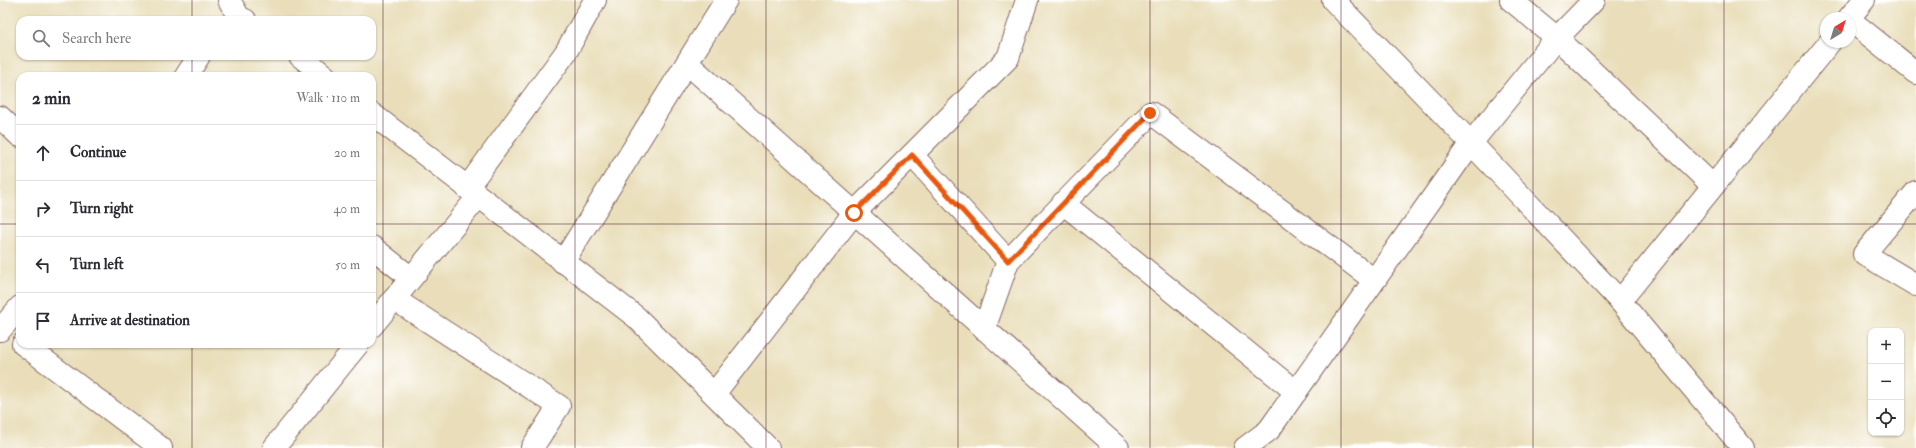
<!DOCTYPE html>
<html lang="en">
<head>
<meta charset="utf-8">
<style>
	:root { --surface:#fff; --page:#f7f7f7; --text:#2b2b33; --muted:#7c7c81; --line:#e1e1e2 }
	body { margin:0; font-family:"IM FELL Double Pica",serif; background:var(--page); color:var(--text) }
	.controls { position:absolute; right:12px; bottom:12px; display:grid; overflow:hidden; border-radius:8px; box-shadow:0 1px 3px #0004 }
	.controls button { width:36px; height:36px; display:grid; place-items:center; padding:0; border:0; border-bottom:1px solid var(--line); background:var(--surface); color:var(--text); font:20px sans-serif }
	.compass { position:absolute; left:1820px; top:12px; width:36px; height:36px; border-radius:50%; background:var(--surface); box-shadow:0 1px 3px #0004; rotate:38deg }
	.stop { position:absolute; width:12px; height:12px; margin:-9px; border:3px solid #ea580c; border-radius:50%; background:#fff }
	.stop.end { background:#ea580c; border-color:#fff; box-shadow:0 1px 4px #0008 }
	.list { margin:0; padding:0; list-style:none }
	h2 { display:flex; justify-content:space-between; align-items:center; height:52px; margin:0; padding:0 16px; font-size:17px }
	h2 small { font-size:13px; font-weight:400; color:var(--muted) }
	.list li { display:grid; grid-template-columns:26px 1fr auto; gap:12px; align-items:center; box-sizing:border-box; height:56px; padding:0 16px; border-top:1px solid var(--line) }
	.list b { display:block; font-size:15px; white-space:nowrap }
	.list em { font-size:13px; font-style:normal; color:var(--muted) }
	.icon { flex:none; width:22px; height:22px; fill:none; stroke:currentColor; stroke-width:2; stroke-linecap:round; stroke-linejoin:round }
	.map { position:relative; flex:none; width:1916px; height:448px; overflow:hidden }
	.search { position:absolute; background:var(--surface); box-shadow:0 1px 3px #0004; left:16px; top:16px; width:360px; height:44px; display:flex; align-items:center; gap:10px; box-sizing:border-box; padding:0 14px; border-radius:12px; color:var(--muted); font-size:15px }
	.panel { position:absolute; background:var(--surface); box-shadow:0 1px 3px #0004; left:16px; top:72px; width:360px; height:276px; border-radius:12px }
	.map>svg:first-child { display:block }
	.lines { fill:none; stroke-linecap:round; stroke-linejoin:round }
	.minor-casing { stroke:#82625d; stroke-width:24 }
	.secondary-casing { stroke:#82625d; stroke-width:24 }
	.minor { stroke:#fff; stroke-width:22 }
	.secondary { stroke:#fff; stroke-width:22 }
	.route { stroke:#ea580c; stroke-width:5 }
	.grid { fill:none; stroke:#4a1f2b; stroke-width:1; stroke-opacity:0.55 }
</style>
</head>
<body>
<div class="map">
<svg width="1916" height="448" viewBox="0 0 1916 448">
	<rect width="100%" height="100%" fill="#fff"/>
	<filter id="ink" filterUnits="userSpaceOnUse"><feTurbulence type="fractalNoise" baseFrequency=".025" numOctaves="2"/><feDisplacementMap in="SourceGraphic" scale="8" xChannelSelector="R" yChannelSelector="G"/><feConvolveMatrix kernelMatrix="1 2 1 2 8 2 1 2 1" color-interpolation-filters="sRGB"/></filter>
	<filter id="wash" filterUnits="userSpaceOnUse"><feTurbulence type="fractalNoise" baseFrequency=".012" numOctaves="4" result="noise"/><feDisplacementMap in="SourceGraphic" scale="16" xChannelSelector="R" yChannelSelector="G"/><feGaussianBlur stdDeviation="0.9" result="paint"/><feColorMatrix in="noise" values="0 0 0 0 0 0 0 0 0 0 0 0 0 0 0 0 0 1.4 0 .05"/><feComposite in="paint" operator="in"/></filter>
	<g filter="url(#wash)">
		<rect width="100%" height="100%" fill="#e9deb9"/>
	</g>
	<g filter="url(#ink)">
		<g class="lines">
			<defs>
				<g id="minor">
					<polyline points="229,0 240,19"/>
					<polyline points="1333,0 1471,143 1620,301 1743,448"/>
					<polyline points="1511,0 1557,38 1713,186"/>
					<polyline points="1849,18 1864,0"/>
					<polyline points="1850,20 1916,73"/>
					<polyline points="687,63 1118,448"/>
					<polyline points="0,117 20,136"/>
					<polyline points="912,155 1008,261"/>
					<polyline points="467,188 566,52 595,0"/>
					<polyline points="1916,192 1864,254 1916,285"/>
					<polyline points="1063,203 1296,392"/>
					<polyline points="372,247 411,278"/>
					<polyline points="563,262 726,0"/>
					<polyline points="394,299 559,406 532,448"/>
					<polyline points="1620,301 1830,42"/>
					<polyline points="372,326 478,197"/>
					<polyline points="984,329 1008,261 1151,113 1374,280"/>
					<polyline points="23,344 161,448"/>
					<polyline points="714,394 854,213 1008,58 1027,0"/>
					<polyline points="274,448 358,344"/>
					<polyline points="1245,448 1269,430 1471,143 1554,41 1594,0"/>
				</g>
				<g id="secondary">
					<polyline points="237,20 245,20"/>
					<polyline points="300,56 325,76"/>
					<polyline points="186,76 199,56"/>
					<polyline points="372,114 636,317 768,448"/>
					<polyline points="0,330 20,307"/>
				</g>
			</defs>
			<use href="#minor" class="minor-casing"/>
			<use href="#secondary" class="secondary-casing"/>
			<use href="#minor" class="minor"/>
			<use href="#secondary" class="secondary"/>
		</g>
	</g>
	<g class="lines" filter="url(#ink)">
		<polyline class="route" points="854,213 912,155 1008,261 1150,113"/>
	</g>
	<path class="grid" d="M192 0V20M383 0V448M575 0V448M766 0V448M958 0V448M1150 0V448M1341 0V448M1533 0V448M1724 0V448M192 56V76M0 224H20M372 224H1916M192 344V448"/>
</svg>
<div class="controls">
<button>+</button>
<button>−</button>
<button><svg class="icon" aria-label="locate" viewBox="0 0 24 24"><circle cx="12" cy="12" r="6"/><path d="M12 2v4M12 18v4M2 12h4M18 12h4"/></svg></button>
</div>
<svg class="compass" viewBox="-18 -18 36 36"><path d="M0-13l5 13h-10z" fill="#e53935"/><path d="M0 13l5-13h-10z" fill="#7c7c81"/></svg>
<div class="stop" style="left:854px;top:213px"></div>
<div class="stop end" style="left:1150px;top:113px"></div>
<div class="search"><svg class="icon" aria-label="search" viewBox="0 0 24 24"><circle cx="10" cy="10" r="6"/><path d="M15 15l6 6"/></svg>Search here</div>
<section class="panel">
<h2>2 min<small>Walk · 110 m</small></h2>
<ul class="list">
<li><svg class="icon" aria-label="ahead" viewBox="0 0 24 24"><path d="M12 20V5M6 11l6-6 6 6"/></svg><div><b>Continue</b></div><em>20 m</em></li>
<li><svg class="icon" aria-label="right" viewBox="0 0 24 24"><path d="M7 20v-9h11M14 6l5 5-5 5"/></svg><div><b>Turn right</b></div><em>40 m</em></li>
<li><svg class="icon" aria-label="left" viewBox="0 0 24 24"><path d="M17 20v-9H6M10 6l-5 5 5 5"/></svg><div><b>Turn left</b></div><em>50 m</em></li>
<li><svg class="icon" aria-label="arrive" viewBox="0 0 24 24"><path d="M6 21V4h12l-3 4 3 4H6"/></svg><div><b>Arrive at destination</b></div></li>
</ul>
</section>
</div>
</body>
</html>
